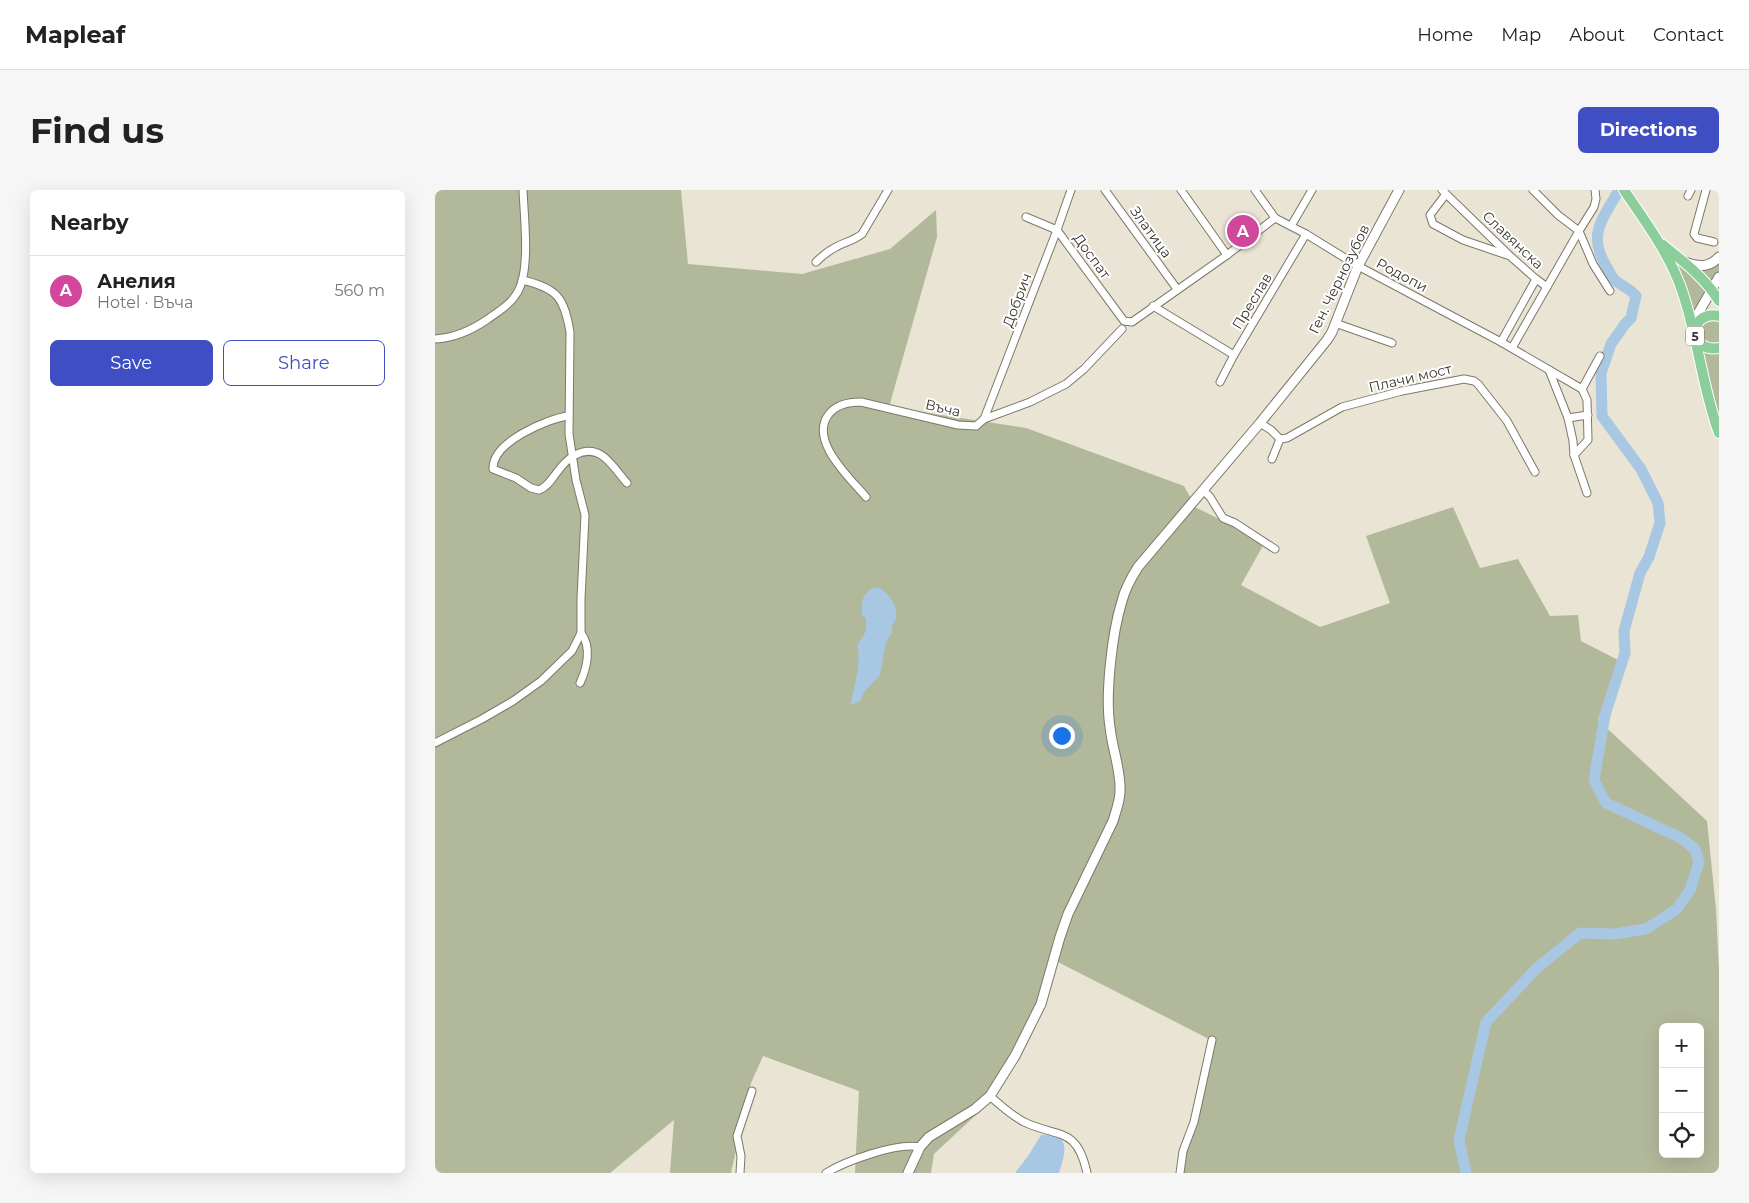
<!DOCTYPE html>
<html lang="en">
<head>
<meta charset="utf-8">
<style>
	:root { --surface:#fff; --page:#f6f6f6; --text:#222; --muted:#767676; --line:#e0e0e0; --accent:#3f4ec2 }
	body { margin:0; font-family:Montserrat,sans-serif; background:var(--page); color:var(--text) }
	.controls { position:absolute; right:15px; bottom:15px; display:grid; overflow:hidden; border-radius:8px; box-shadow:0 5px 20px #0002 }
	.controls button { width:45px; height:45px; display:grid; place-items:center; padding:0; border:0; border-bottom:1px solid var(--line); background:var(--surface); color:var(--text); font:25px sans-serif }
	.you { position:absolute; left:626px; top:545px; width:18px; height:18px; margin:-12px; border:4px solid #fff; border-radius:50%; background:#1a73e8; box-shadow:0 0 0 8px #1a73e833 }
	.badge { display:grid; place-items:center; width:32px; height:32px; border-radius:50%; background:var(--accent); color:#fff; font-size:16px; font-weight:700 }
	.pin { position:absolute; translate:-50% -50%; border:2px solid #fff; box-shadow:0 1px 5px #0006 }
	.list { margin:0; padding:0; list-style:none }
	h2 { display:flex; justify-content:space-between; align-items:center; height:65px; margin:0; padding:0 20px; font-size:21px }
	h2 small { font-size:16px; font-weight:400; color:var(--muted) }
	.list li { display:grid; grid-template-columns:32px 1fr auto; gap:15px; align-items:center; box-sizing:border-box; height:70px; padding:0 20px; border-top:1px solid var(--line) }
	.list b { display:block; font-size:19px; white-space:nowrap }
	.list p { margin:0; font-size:16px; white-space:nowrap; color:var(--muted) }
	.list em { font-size:16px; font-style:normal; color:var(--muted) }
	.actions { display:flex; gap:10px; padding:15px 20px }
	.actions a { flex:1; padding:11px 0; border:1px solid var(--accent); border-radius:8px; text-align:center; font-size:18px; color:var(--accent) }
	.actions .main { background:var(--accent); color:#fff }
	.icon { flex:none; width:28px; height:28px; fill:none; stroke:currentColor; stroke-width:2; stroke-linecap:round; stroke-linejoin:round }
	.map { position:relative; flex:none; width:1284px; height:983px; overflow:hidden; border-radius:8px }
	header { display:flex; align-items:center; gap:30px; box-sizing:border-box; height:70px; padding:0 25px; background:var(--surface); border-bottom:1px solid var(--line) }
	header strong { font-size:24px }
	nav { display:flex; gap:28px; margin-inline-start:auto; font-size:18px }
	.intro { display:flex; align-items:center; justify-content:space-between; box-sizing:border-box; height:120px; padding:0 30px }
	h1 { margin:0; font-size:35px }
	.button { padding:12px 22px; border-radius:8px; background:var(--accent); color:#fff; font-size:18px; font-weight:700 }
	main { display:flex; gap:30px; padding:0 30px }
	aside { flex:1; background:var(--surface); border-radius:8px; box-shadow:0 5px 20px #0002 }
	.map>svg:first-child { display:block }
	.green { fill:#b2b89a; fill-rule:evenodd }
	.water { fill:#a8c7e2 }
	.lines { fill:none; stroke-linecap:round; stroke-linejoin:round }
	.river { stroke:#a8c7e2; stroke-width:11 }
	.minor-casing { stroke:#7d786a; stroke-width:9 }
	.tertiary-casing { stroke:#7d786a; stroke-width:11 }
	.secondary-casing { stroke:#7d786a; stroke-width:11 }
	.primary-casing { stroke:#fff; stroke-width:12 }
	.minor { stroke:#fff; stroke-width:7 }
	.tertiary { stroke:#fff; stroke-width:9 }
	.secondary { stroke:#fff; stroke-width:9 }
	.primary { stroke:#8bce9c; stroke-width:10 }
	.labels { text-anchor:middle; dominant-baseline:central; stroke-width:4; stroke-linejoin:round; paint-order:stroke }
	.shield { fill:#fff; stroke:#73726d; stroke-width:1 }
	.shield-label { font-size:12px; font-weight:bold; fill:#37352f }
	.street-label { font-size:14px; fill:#37352f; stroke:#fff }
</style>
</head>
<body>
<header>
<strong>Mapleaf</strong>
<nav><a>Home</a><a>Map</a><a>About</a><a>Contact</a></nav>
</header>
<div class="intro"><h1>Find us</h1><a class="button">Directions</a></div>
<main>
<aside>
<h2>Nearby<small></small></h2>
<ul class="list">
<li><span class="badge" style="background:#d1479c">A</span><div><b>Анелия</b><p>Hotel · Въча</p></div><em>560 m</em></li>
</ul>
<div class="actions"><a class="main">Save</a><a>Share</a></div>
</aside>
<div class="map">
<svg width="1284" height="983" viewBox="0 0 1284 983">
	<rect width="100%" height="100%" fill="#eae4d4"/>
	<g class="green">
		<path d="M0 0H246L253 74 367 84 455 59 501 20 502 47 454 217 591 238 749 296 758 312 715 363 760 317 830 352 806 395 885 437 955 413 931 346 1018 317 1045 378 1083 369 1115 426 1143 425 1146 451 1183 470 1163 530 1272 631 1281 719 1284 780V983H745L776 850 619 770 606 814 558 909 499 964 496 983H420L424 901 328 866 316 893 296 983H235L239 930 175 983H0ZM1228 837H1265V964H1228Z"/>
		<polygon points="1242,70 1273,100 1259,124 1240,71"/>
		<polygon points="1284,73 1284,82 1277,94 1262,80 1273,79"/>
		<polygon points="1270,130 1284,130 1284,154 1273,156 1263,146 1264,137"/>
		<polygon points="1267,159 1284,161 1284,230 1281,221"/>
	</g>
	<g class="water">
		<path d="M439 398H445C454 404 464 416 461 428 458 436 456 434 457 443L451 452 445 485 430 501 425 511 415 515C419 502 427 468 422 456L431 441V428L427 425C426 413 427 403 439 398Z"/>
		<path d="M621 944C635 953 628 969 624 983H580L593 966 606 945Z"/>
	</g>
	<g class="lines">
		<path class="river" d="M1031 983 1024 950 1051 832 1102 778 1145 743 1179 744 1211 739 1242 719 1255 700 1264 672 1260 659 1246 648 1171 613 1159 590 1170 525 1190 463 1189 441 1205 383 1214 367 1225 333 1223 313 1206 279 1167 226 1166 183 1176 154 1190 134 1196 128 1201 106C1194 97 1185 96 1179 89 1176 86 1174 80 1171 76 1152 43 1168 29 1184 0"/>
		<defs>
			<g id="minor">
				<polyline points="670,0 742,99"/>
				<polyline points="746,0 792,65"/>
				<polyline points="820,0 840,28 871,44 923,76 1066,152 1147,199 1165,166"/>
				<polyline points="1007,0 1075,66 1101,89 1112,97"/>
				<polyline points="1098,0 1123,25 1144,41 1158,74 1175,101"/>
				<polyline points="1271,0 1259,44 1262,48 1279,52"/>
				<polyline points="1011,4 995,25 998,34 1028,50 1072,65"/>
				<polyline points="1253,6 1256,0"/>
				<polyline points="591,27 622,40 689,131 697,132 792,65 840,28"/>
				<polyline points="856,36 877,0"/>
				<path d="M381 72C387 66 393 61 401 57 410 52 418 51 427 44L453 0"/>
				<polyline points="718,116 799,165"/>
				<polyline points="900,133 957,153"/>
				<path d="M0 149C20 148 37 140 53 129 64 121 75 115 82 103 96 81 89 27 88 0"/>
				<polyline points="1066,152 1101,89"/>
				<polyline points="1077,158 1144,41 1159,17 1161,9 1160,0"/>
				<polyline points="1114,180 1133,228 1138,251 1139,265 1152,303"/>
				<polyline points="785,192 799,165 871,44"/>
				<path d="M133 226C112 229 57 252 58 279L81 288 96 298 104 300C114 296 117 288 123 281 128 274 133 269 140 265 166 252 177 276 192 293"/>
				<polyline points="1133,228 1153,225"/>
				<polyline points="549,229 622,40 636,0"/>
				<polyline points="825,233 836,240 845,249 837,269"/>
				<polyline points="845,249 852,248 907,217 967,201 1029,189 1039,191 1043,194 1072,231 1100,282"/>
				<polyline points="1139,265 1153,250 1152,210 1147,199"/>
				<polyline points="768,300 775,307 788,328 800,333 840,359"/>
				<path d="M431 307C415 288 373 250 394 224 401 215 414 212 426 212L523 235 541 236 549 229 595 212 631 194 649 179 687 139"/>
				<path d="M145 493C152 478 157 457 146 443"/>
				<path d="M0 553 47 529 78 511 106 491 137 461 146 443V409L150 325 141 290 134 244 135 142C129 107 122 98 87 90"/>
				<path d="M555 906C565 915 576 925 589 932 623 948 642 936 652 983"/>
				<polyline points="305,983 306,966 302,946 317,901"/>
				<path d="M391 983C411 971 462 952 485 957"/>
				<polyline points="745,983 748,961 759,932 777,850"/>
			</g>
			<path id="tertiary" d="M473 983 485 957 494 947 540 919 555 906 580 866 606 814 625 747 633 724 678 631C681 621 685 611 685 601 686 580 677 558 675 537 670 505 677 443 687 411 690 399 696 388 703 377L825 233 892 150 897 142 923 76 964 0"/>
			<g id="secondary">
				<path d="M1250 72C1263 77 1274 78 1284 67"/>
				<polyline points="1257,134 1284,87"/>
			</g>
			<g id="primary">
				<path d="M1189 0C1209 30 1232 60 1245 95 1263 143 1266 195 1284 243"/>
				<path d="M1228 55C1248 71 1271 89 1284 111"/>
				<path d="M1259 141C1262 129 1272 123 1284 126"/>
				<path d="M1261 149C1267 157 1274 160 1284 158"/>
			</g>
		</defs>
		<use href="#minor" class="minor-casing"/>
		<use href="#tertiary" class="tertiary-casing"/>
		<use href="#secondary" class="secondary-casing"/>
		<use href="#primary" class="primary-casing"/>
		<use href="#minor" class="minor"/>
		<use href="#tertiary" class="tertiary"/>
		<use href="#secondary" class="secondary"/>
		<use href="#primary" class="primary"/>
	</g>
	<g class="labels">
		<rect class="shield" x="1251" y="136.5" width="18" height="19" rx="4"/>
		<g class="shield-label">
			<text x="1260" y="146">5</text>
		</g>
		<g class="street-label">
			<text transform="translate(716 42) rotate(54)">Златица</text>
			<text transform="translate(1078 50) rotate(43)">Славянска</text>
			<text transform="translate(657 66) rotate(54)">Доспат</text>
			<text transform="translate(967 85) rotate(28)">Родопи</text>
			<text transform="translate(904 89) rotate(-64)">Ген. Чернозубов</text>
			<text transform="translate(582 110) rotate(-69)">Добрич</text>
			<text transform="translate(817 111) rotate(-59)">Преслав</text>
			<text transform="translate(975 188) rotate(-13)">Плачи мост</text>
			<text transform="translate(508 218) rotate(13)">Въча</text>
		</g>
	</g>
</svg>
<div class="controls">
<button>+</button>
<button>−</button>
<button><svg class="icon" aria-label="locate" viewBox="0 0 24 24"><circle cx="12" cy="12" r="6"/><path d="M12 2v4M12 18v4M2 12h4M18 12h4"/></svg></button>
</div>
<div class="you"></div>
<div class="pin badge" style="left:808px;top:41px;background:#d1479c">A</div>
</div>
</main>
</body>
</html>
